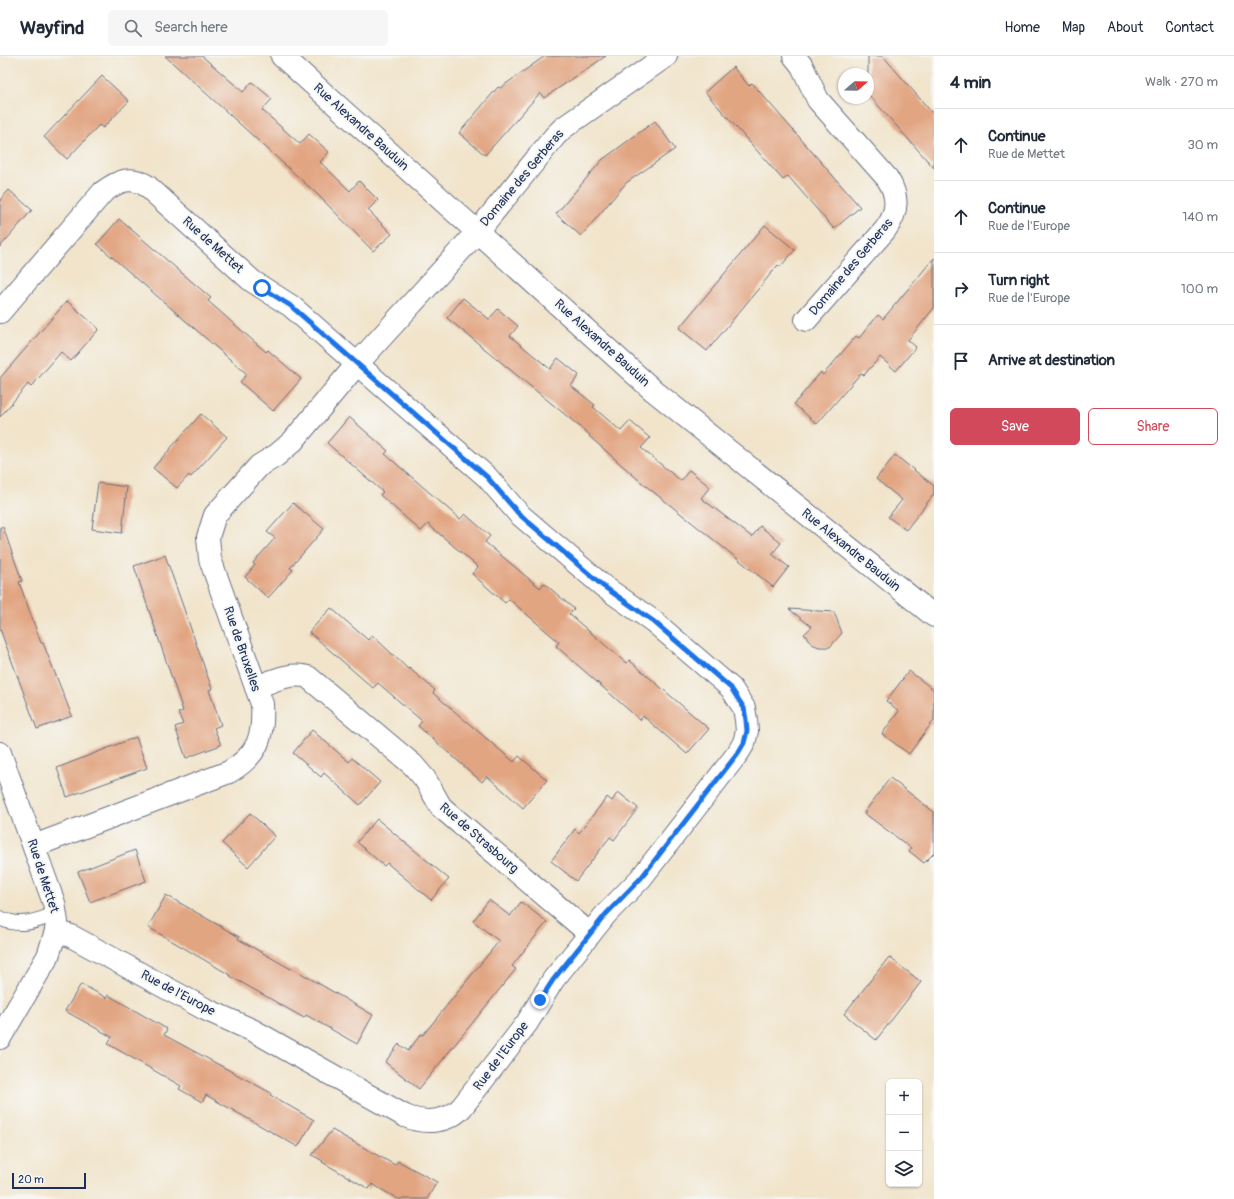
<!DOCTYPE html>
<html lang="en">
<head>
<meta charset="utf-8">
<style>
	:root { --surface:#fff; --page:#f6f6f7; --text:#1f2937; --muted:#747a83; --line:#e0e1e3; --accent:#d1495b }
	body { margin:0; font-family:Pangolin,sans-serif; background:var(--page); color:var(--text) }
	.controls { position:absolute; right:12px; bottom:12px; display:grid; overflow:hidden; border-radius:6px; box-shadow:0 1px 3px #0004 }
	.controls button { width:36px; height:36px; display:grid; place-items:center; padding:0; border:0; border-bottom:1px solid var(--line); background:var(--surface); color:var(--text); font:20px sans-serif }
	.compass { position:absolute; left:838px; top:12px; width:36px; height:36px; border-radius:50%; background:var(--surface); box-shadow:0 1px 3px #0004; rotate:70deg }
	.scale { position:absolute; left:12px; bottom:10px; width:74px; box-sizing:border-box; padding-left:4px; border:2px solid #1b2f5e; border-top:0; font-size:11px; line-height:14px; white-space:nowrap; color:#1b2f5e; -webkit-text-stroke:3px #f6f6f2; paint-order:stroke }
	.stop { position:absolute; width:12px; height:12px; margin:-9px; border:3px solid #1a73e8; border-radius:50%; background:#fff }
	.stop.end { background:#1a73e8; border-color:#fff; box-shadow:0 1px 4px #0008 }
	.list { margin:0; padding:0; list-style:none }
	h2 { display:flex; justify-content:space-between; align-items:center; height:52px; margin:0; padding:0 16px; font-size:17px }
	h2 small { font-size:13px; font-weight:400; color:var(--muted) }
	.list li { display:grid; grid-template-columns:26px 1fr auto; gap:12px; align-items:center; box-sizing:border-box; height:72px; padding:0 16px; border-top:1px solid var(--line) }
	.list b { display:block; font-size:15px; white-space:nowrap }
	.list p { margin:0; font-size:13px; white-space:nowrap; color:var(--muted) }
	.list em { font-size:13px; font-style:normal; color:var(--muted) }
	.actions { display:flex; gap:8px; padding:12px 16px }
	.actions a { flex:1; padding:9px 0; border:1px solid var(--accent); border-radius:6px; text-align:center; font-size:14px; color:var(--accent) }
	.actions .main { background:var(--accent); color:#fff }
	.icon { flex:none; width:22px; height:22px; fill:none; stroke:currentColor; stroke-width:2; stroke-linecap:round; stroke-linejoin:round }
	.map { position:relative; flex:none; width:934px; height:1143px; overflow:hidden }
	header { display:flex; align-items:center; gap:24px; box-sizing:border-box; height:56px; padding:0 20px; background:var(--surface); border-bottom:1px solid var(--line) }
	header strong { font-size:19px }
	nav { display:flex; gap:22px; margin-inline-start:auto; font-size:14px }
	.search { width:280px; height:36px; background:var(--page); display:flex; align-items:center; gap:10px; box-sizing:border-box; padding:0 14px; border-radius:6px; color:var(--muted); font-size:15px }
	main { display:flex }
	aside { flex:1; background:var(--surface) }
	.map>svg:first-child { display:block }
	.building { fill:#e2a582 }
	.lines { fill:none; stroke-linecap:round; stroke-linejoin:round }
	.lane-casing { stroke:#666e84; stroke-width:16 }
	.street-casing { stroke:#666e84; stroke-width:24 }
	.secondary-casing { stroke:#666e84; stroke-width:24 }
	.lane { stroke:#fff; stroke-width:14 }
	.street { stroke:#fff; stroke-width:22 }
	.secondary { stroke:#fff; stroke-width:22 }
	.route { stroke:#1a73e8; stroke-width:5 }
	.labels { text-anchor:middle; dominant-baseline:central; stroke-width:4; stroke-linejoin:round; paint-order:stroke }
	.street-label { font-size:13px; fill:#1b2f5e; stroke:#f6f6f2 }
</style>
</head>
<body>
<header>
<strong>Wayfind</strong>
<div class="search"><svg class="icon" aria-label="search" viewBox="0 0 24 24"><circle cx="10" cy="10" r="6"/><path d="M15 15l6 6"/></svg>Search here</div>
<nav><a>Home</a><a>Map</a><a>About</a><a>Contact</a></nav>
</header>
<main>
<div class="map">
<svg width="934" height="1143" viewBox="0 0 934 1143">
	<rect width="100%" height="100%" fill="#f6f6f2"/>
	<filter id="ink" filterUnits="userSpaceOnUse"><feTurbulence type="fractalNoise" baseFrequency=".025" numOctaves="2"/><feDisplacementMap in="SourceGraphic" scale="8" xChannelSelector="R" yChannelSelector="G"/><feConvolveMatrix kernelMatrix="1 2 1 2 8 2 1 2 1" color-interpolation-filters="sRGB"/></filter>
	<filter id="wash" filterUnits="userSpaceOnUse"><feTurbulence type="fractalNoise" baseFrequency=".012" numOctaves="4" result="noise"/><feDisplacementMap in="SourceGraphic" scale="16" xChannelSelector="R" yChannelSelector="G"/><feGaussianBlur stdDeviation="0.9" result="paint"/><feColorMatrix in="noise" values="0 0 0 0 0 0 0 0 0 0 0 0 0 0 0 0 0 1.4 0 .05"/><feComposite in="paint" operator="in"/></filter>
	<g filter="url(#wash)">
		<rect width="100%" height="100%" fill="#f1e4cb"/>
		<g id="blocks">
			<g class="building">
				<polygon points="165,0 202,0 243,36 252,26 272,43 262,54 300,88 309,78 329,96 320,106 350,135 359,125 378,144 368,154 392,178 373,195 317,138"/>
				<polygon points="545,0 606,0 544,42 540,37 485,99 459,77 498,31 500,32"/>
				<polygon points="868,0 883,0 934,59 934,112 868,38"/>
				<polygon points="733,11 749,30 752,27 860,151 834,173 788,120 783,124 705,36"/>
				<polygon points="102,20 129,45 103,72 99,69 67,103 44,81"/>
				<polygon points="655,65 675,93 626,127 581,180 556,158 602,104"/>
				<polygon points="9,134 32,154 0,191 0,144"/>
				<polygon points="119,163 211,242 208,245 266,296 268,294 301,323 273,355 240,326 247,318 97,188"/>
				<polygon points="765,169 795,194 780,211 778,209 707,295 679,272"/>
				<polygon points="934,202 934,252 908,284 916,291 896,315 880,301 864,319 861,317 817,368 794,348 821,316 823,319 856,280 859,282 878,259 883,263"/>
				<polygon points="463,242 489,263 498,253 518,270 510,280 550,313 558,302 579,319 571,330 595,349 593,351 621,375 630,365 650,382 641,392 681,425 689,414 710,431 701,442 752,481 760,470 781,487 772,498 789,511 773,531 641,426 589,380 590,379 447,262"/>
				<polygon points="67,245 99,273 71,305 61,296 31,331 28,328 0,361 0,322"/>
				<polygon points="201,358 227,381 191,421 189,419 177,432 153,412"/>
				<polygon points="349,361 388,395 385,398 460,463 465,458 490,480 485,486 540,532 544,527 574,553 569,558 626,607 629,604 709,673 687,698 643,660 640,664 556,590 559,586 509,543 505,547 472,518 478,511 428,468 421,475 380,439 383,436 327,387"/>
				<polygon points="895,399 934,430 934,438 906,474 888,461 902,444 876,423"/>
				<polygon points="98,427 127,431 122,477 92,473"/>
				<polygon points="293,447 324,473 290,512 293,514 268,542 245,521 255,509 253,507 275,482 267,476"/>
				<polygon points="0,471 3,471 22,525 19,526 41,587 43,587 72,660 37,673 0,573"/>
				<polygon points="165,499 212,633 209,634 221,669 214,672 221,689 186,702 175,671 183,668 178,657 183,655 134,510"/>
				<polygon points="331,552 368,584 372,579 408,613 409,612 435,634 433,637 514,706 519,700 547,724 523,752 487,720 482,726 418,670 422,665 378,627 373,632 309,576"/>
				<polygon points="789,553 834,556 842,577 830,591 819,591 812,588 804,578 812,571"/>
				<polygon points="909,615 934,634 934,664 909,698 882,678 899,655 886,645"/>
				<polygon points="312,674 349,706 352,702 380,726 360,749 324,717 321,721 293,697"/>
				<polygon points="136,681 147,712 67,741 57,712"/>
				<polygon points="890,722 934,756 934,797 924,807 909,795 911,792 864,757"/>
				<polygon points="618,736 638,752 614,784 610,781 576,825 551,805 575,773 579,777 607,741 612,745"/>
				<polygon points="250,757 275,780 248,811 222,787"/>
				<polygon points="377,763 449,823 431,844 387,807 384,810 357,786"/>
				<polygon points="135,794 146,825 90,846 78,816"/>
				<polygon points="166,839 239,881 238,883 291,913 292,912 373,959 357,988 306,959 304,962 230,920 230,919 148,871"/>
				<polygon points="489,844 510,860 521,846 547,866 512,910 516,913 419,1033 385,1006 399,988 408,995 421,978 423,979 499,885 473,865"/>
				<polygon points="889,901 921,926 876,984 844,958"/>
				<polygon points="81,928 107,942 108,939 167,973 164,979 271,1037 270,1039 314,1064 298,1091 206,1039 202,1046 179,1033 181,1030 108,988 112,981 65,955"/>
				<polygon points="332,1074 395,1109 398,1105 437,1126 427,1143 398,1143 372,1128 369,1133 322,1106 323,1105 312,1099"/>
			</g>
		</g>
	</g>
	<g filter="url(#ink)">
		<use href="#blocks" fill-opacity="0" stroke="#666e84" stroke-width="1"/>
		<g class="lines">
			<defs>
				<path id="lane" d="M0 862C19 872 37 865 56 858"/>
				<g id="street">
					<path d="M794 0 802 10 818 44 887 122C899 140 898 157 885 174L806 264"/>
					<path d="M0 256 103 136C118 125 131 119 147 130L252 225 291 250 357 308 478 175 555 80 563 72 666 0"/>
					<path d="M256 631C273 625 290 616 308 621L413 709 425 723 441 751 590 878"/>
					<polyline points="0,697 54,847 57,866 56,875 48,900 0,982"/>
					<path d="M34 790 229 716C258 699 264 681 262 648L210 503 208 481 215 459 259 410 277 399 293 385 357 308 487 421 519 458 603 530 653 565 731 632 744 652 746 664 747 675 744 687 738 697 641 822 606 858 553 924 527 967 462 1051C448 1067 424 1068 405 1060L254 975 205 953 71 880 56 875"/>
				</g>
				<polyline id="secondary" points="282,0 654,335 934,560"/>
			</defs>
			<use href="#lane" class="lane-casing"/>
			<use href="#street" class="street-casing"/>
			<use href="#secondary" class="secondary-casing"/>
			<use href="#lane" class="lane"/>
			<use href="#street" class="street"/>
			<use href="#secondary" class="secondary"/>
		</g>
	</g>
	<g class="lines" filter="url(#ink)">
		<polyline class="route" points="262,232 291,250 487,421 519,458 603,530 653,565 731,632 744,652 746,664 747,675 744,687 738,697 641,822 606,858 553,924 540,944"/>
	</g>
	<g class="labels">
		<g class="street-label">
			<text transform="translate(361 71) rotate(42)">Rue Alexandre Bauduin</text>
			<text transform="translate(522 122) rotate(-50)">Domaine des Gerberas</text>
			<text transform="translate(213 189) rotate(42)">Rue de Mettet</text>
			<text transform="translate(851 211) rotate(-50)">Domaine des Gerberas</text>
			<text transform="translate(602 287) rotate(42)">Rue Alexandre Bauduin</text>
			<text transform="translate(851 494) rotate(39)">Rue Alexandre Bauduin</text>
			<text transform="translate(242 593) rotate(71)">Rue de Bruxelles</text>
			<text transform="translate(479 782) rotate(41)">Rue de Strasbourg</text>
			<text transform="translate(43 820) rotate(72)">Rue de Mettet</text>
			<text transform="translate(178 937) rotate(28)">Rue de l'Europe</text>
			<text transform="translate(501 1000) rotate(-53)">Rue de l'Europe</text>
		</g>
	</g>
</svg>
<div class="controls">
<button>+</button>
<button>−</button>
<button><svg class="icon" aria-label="layers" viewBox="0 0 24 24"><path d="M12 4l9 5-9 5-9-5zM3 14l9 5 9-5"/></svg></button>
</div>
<svg class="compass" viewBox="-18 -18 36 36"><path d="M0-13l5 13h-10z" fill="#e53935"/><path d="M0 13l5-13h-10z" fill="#747a83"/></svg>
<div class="scale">20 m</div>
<div class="stop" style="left:262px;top:232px"></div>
<div class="stop end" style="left:540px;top:944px"></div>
</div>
<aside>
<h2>4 min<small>Walk · 270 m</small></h2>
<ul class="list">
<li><svg class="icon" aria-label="ahead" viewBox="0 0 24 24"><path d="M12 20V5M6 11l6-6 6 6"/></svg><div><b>Continue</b><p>Rue de Mettet</p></div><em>30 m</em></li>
<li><svg class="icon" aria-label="ahead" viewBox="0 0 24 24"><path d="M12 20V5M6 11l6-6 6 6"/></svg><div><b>Continue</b><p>Rue de l'Europe</p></div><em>140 m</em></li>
<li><svg class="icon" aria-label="right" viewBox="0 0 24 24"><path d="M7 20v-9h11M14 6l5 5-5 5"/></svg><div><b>Turn right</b><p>Rue de l'Europe</p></div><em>100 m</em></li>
<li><svg class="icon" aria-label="arrive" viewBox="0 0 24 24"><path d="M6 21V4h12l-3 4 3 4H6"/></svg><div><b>Arrive at destination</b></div></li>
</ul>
<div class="actions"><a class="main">Save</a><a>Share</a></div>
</aside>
</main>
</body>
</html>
